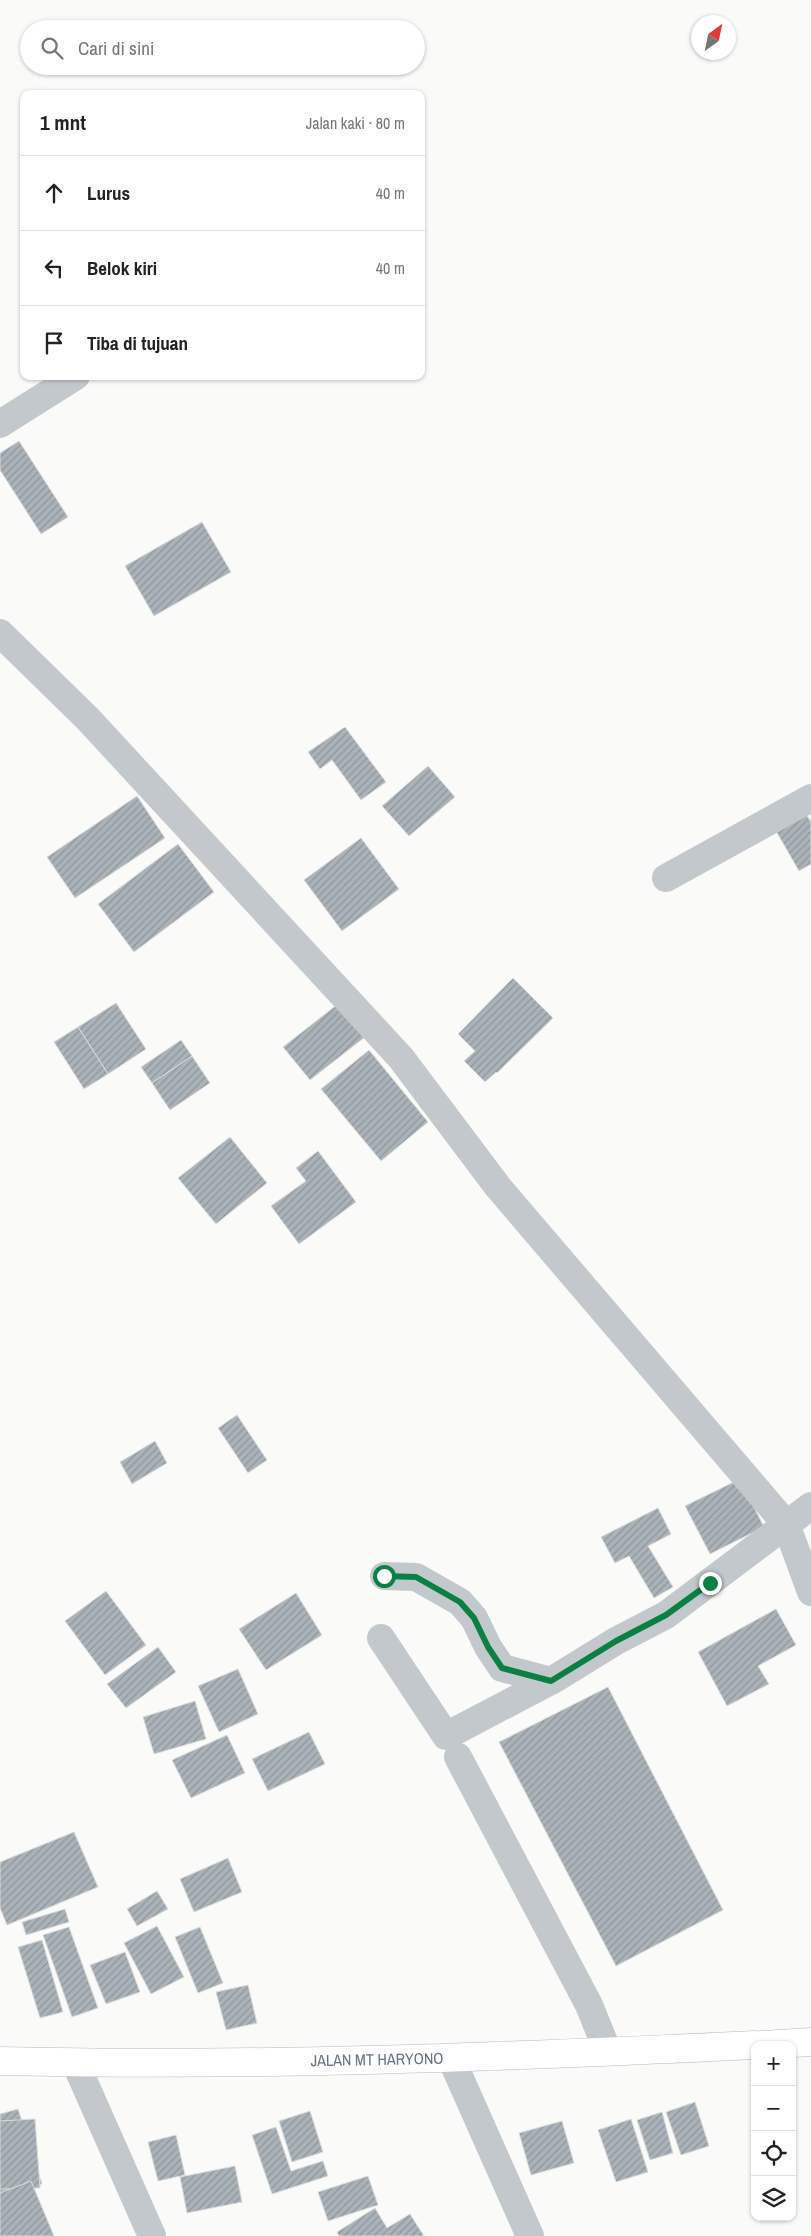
<!DOCTYPE html>
<html lang="id">
<head>
<meta charset="utf-8">
<style>
	:root { --surface:#fff; --page:#f2f2f2; --text:#222; --muted:#767676; --line:#e0e0e0 }
	body { margin:0; font-family:"Archivo Narrow",sans-serif; background:var(--page); color:var(--text) }
	.controls { position:absolute; right:15px; bottom:15px; display:grid; overflow:hidden; border-radius:10px; box-shadow:0 1px 4px #0004 }
	.controls button { width:45px; height:45px; display:grid; place-items:center; padding:0; border:0; border-bottom:1px solid var(--line); background:var(--surface); color:var(--text); font:25px sans-serif }
	.compass { position:absolute; left:691px; top:15px; width:45px; height:45px; border-radius:50%; background:var(--surface); box-shadow:0 1px 4px #0004; rotate:33deg }
	.stop { position:absolute; width:15px; height:15px; margin:-11px; border:4px solid #0b8043; border-radius:50%; background:#fff }
	.stop.end { background:#0b8043; border-color:#fff; box-shadow:0 1px 5px #0008 }
	.list { margin:0; padding:0; list-style:none }
	h2 { display:flex; justify-content:space-between; align-items:center; height:65px; margin:0; padding:0 20px; font-size:21px }
	h2 small { font-size:16px; font-weight:400; color:var(--muted) }
	.list li { display:grid; grid-template-columns:32px 1fr auto; gap:15px; align-items:center; box-sizing:border-box; height:75px; padding:0 20px; border-top:1px solid var(--line) }
	.list b { display:block; font-size:19px; white-space:nowrap }
	.list em { font-size:16px; font-style:normal; color:var(--muted) }
	.icon { flex:none; width:28px; height:28px; fill:none; stroke:currentColor; stroke-width:2; stroke-linecap:round; stroke-linejoin:round }
	.map { position:relative; flex:none; width:811px; height:2236px; overflow:hidden }
	.search { position:absolute; background:var(--surface); box-shadow:0 1px 4px #0004; left:20px; top:20px; width:405px; height:55px; display:flex; align-items:center; gap:12px; box-sizing:border-box; padding:0 18px; border-radius:28px; color:var(--muted); font-size:19px }
	.panel { position:absolute; background:var(--surface); box-shadow:0 1px 4px #0004; left:20px; top:90px; width:405px; height:290px; border-radius:10px }
	.map>svg:first-child { display:block }
	.building { fill:url(#building-hatch); stroke:#dcdcda }
	.lines { fill:none; stroke-linecap:round; stroke-linejoin:round }
	.secondary-casing { stroke:#b3babf; stroke-width:29 }
	.minor { stroke:#c3c8cc; stroke-width:28 }
	.secondary { stroke:#fff; stroke-width:28 }
	.route { stroke:#0b8043; stroke-width:6 }
	.labels { text-anchor:middle; dominant-baseline:central; stroke-width:5; stroke-linejoin:round; paint-order:stroke }
	.street-label { font-size:16px; fill:#657683; stroke:#fff }
</style>
</head>
<body>
<div class="map">
<svg width="811" height="2236" viewBox="0 0 811 2236">
	<defs>
		<pattern id="building-hatch" width="6" height="6" patternUnits="userSpaceOnUse" patternTransform="scale(1.25)"><rect width="6" height="6" fill="#aab3b9"/><path d="M-1 1l2-2M0 6l6-6M5 7l2-2" fill="none" stroke="#8e969c"/></pattern>
	</defs>
	<rect width="100%" height="100%" fill="#fafaf8"/>
	<g class="building">
		<polygon points="19,441 68,517 41,534 0,470 0,453"/>
		<polygon points="202,522 231,572 154,616 125,566"/>
		<polygon points="345,727 386,782 361,800 332,760 320,769 308,752"/>
		<polygon points="428,766 455,797 409,836 382,806"/>
		<polygon points="137,796 165,838 75,898 47,857"/>
		<polygon points="806,814 811,822 811,864 799,871 776,831"/>
		<polygon points="361,838 399,889 342,931 304,880"/>
		<polygon points="178,844 214,892 134,952 98,904"/>
		<polygon points="513,978 553,1018 497,1073 496,1072 485,1082 464,1061 475,1051 458,1034"/>
		<polygon points="343,1000 370,1033 310,1080 283,1047"/>
		<polygon points="116,1003 146,1049 108,1074 78,1027"/>
		<polygon points="78,1027 108,1074 84,1089 54,1042"/>
		<polygon points="181,1040 192,1056 152,1083 141,1067"/>
		<polygon points="369,1050 428,1122 381,1161 321,1089"/>
		<polygon points="192,1056 210,1083 170,1110 152,1083"/>
		<polygon points="230,1137 267,1183 216,1224 178,1178"/>
		<polygon points="318,1151 356,1202 299,1244 271,1206 306,1181 296,1168"/>
		<polygon points="237,1415 267,1460 248,1473 218,1428"/>
		<polygon points="155,1441 167,1463 132,1484 120,1462"/>
		<polygon points="740,1479 764,1527 710,1554 685,1506"/>
		<polygon points="658,1508 671,1534 648,1546 673,1587 654,1598 629,1556 615,1563 601,1537"/>
		<polygon points="106,1591 146,1645 105,1675 65,1621"/>
		<polygon points="296,1593 322,1635 266,1670 239,1629"/>
		<polygon points="776,1609 796,1645 758,1666 769,1684 727,1706 698,1652"/>
		<polygon points="158,1647 176,1672 126,1708 107,1684"/>
		<polygon points="238,1669 258,1714 219,1732 198,1686"/>
		<polygon points="608,1687 723,1910 616,1966 499,1742"/>
		<polygon points="195,1701 206,1739 154,1754 143,1717"/>
		<polygon points="309,1732 325,1764 268,1791 252,1759"/>
		<polygon points="227,1735 245,1773 191,1798 172,1760"/>
		<polygon points="74,1832 98,1887 7,1925 0,1908 0,1862"/>
		<polygon points="228,1858 242,1892 194,1912 180,1879"/>
		<polygon points="157,1891 168,1909 137,1926 127,1909"/>
		<polygon points="65,1909 69,1922 26,1935 22,1922"/>
		<polygon points="157,1926 184,1977 151,1994 124,1943"/>
		<polygon points="69,1927 98,2008 72,2017 43,1935"/>
		<polygon points="200,1927 223,1983 198,1993 175,1937"/>
		<polygon points="42,1940 63,2012 40,2018 18,1947"/>
		<polygon points="125,1952 140,1992 106,2004 90,1965"/>
		<polygon points="248,1985 257,2023 226,2030 216,1992"/>
		<polygon points="695,2102 709,2146 681,2155 666,2112"/>
		<polygon points="18,2109 42,2184 0,2199 0,2114"/>
		<polygon points="310,2111 323,2152 292,2162 279,2121"/>
		<polygon points="662,2112 673,2153 650,2160 637,2120"/>
		<polygon points="35,2119 40,2188 0,2189 0,2121"/>
		<polygon points="631,2119 648,2172 616,2182 598,2130"/>
		<polygon points="562,2121 574,2163 531,2175 519,2133"/>
		<polygon points="276,2127 291,2171 323,2161 328,2176 272,2194 252,2135"/>
		<polygon points="176,2135 185,2175 158,2181 148,2142"/>
		<polygon points="235,2166 242,2202 187,2213 180,2177"/>
		<polygon points="368,2176 378,2205 328,2221 318,2192"/>
		<polygon points="31,2181 54,2236 0,2236 0,2193"/>
		<polygon points="375,2208 387,2228 410,2214 424,2236 339,2236 337,2232"/>
	</g>
	<g class="lines">
		<defs>
			<g id="secondary">
				<polyline points="761,2045 811,2042"/>
				<path d="M0 2061C251 2067 504 2057 755 2045"/>
			</g>
		</defs>
		<use href="#secondary" class="secondary-casing"/>
		<g class="minor">
			<polyline points="0,424 76,376"/>
			<polyline points="0,633 88,719 401,1058 498,1187 786,1524 811,1592"/>
			<polyline points="666,878 811,798"/>
			<polyline points="384,1576 416,1577 460,1602 474,1618 488,1647 502,1668 551,1681"/>
			<polyline points="381,1638 446,1736 556,1678 616,1641 666,1615 811,1506"/>
			<polyline points="458,1757 589,2005 608,2052"/>
			<polyline points="451,2058 530,2236"/>
			<polyline points="75,2062 152,2236"/>
		</g>
		<use href="#secondary" class="secondary"/>
	</g>
	<g class="lines">
		<polyline class="route" points="384,1576 416,1577 460,1602 474,1618 488,1647 502,1668 551,1681 616,1641 666,1615 710,1583"/>
	</g>
	<g class="labels">
		<g class="street-label">
			<text transform="translate(377 2059) rotate(-1)">JALAN MT HARYONO</text>
		</g>
	</g>
</svg>
<div class="controls">
<button>+</button>
<button>−</button>
<button><svg class="icon" aria-label="locate" viewBox="0 0 24 24"><circle cx="12" cy="12" r="6"/><path d="M12 2v4M12 18v4M2 12h4M18 12h4"/></svg></button>
<button><svg class="icon" aria-label="layers" viewBox="0 0 24 24"><path d="M12 4l9 5-9 5-9-5zM3 14l9 5 9-5"/></svg></button>
</div>
<svg class="compass" viewBox="-18 -18 36 36"><path d="M0-13l5 13h-10z" fill="#e53935"/><path d="M0 13l5-13h-10z" fill="#767676"/></svg>
<div class="stop" style="left:384px;top:1576px"></div>
<div class="stop end" style="left:710px;top:1583px"></div>
<div class="search"><svg class="icon" aria-label="search" viewBox="0 0 24 24"><circle cx="10" cy="10" r="6"/><path d="M15 15l6 6"/></svg>Cari di sini</div>
<section class="panel">
<h2>1 mnt<small>Jalan kaki · 80 m</small></h2>
<ul class="list">
<li><svg class="icon" aria-label="ahead" viewBox="0 0 24 24"><path d="M12 20V5M6 11l6-6 6 6"/></svg><div><b>Lurus</b></div><em>40 m</em></li>
<li><svg class="icon" aria-label="left" viewBox="0 0 24 24"><path d="M17 20v-9H6M10 6l-5 5 5 5"/></svg><div><b>Belok kiri</b></div><em>40 m</em></li>
<li><svg class="icon" aria-label="arrive" viewBox="0 0 24 24"><path d="M6 21V4h12l-3 4 3 4H6"/></svg><div><b>Tiba di tujuan</b></div></li>
</ul>
</section>
</div>
</body>
</html>
